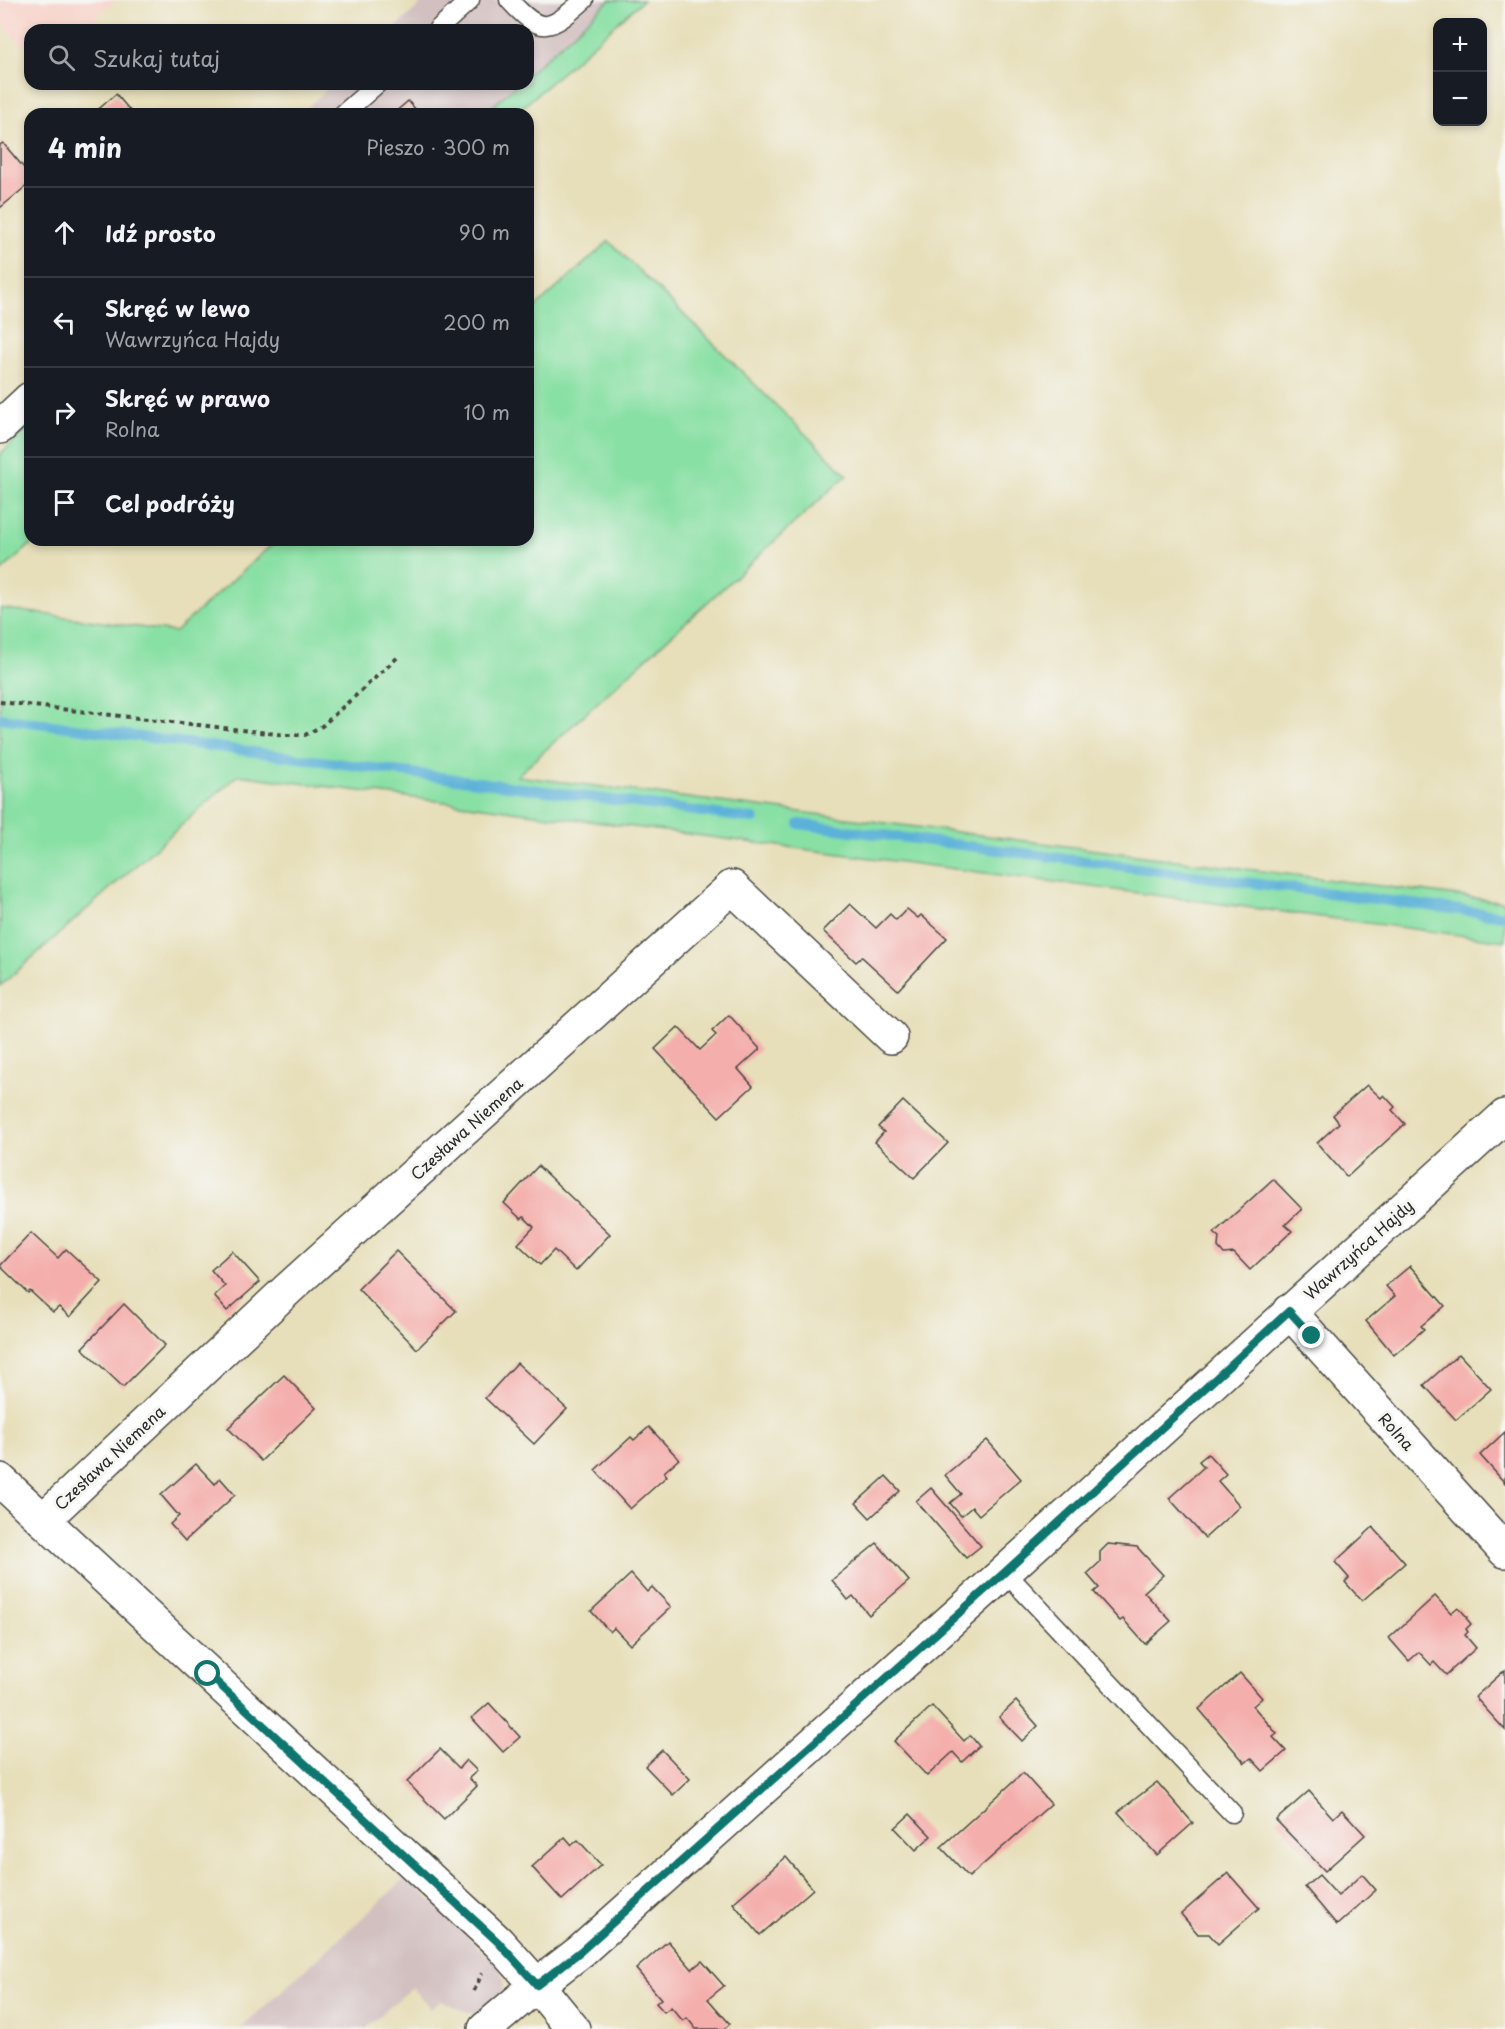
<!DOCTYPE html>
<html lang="pl">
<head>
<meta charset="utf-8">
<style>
	:root { --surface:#171b24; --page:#20242c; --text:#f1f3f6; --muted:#9ea1a6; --line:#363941 }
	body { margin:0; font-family:"Playpen Sans",sans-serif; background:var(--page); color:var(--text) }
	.controls { position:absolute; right:18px; top:18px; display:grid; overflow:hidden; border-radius:12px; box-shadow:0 3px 9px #0003 }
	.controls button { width:54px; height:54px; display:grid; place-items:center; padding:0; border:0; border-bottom:2px solid var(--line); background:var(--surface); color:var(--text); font:30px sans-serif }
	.stop { position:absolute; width:18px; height:18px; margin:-14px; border:4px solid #0f766e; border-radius:50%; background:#fff }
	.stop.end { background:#0f766e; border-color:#fff; box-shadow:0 2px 6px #0008 }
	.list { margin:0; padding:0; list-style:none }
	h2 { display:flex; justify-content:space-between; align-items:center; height:78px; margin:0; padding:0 24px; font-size:26px }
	h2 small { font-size:20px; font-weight:400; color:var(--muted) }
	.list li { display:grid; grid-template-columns:39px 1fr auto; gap:18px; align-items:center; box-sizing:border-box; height:90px; padding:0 24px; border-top:2px solid var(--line) }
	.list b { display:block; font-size:22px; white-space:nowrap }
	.list p { margin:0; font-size:20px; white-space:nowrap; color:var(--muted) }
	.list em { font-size:20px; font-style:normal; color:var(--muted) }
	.icon { flex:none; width:33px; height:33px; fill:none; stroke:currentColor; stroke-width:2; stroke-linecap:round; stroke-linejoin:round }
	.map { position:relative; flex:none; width:1505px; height:2029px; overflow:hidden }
	.search { position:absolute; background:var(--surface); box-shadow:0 3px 9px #0003; left:24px; top:24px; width:510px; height:66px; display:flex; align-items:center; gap:15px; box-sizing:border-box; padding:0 21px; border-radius:18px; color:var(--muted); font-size:22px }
	.panel { position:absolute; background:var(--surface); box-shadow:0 3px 9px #0003; left:24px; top:108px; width:510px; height:438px; border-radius:18px }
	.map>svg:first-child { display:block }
	.built { fill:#f7d1c8 }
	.industrial { fill:#d2bfc0 }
	.green { fill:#89e0a4; stroke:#5a8668; stroke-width:1.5 }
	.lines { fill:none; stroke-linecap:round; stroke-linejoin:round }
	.stream { stroke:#5bb1d8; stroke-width:10 }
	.building { fill:#f4afac }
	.service-casing { stroke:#474640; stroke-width:21 }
	.minor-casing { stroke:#474640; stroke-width:36 }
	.tertiary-casing { stroke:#474640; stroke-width:36 }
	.path { stroke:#474640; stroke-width:4; stroke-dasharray:4.5 4.5; stroke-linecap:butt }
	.service { stroke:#fff; stroke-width:18 }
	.minor { stroke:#fff; stroke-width:33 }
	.tertiary { stroke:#fff; stroke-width:33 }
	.route { stroke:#0f766e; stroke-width:8 }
	.labels { text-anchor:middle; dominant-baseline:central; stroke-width:6; stroke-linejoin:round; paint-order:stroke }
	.street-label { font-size:16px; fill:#2b2b2b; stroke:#f6f6f2 }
</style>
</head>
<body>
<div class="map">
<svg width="1505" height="2029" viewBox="0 0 1505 2029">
	<rect width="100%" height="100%" fill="#f6f6f2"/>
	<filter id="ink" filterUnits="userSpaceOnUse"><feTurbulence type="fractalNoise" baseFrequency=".0167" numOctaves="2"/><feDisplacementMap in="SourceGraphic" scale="12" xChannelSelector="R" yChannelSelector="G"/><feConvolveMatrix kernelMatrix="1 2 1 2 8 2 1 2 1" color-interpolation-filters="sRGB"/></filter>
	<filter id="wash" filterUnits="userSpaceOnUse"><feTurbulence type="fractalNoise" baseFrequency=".008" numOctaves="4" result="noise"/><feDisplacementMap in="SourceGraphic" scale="24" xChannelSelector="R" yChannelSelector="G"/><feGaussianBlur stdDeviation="1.35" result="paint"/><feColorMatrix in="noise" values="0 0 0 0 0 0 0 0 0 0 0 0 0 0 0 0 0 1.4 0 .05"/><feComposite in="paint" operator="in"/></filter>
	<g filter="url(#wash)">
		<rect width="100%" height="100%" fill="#e7dfba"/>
		<polygon class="built" points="0,0 116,0 82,30 30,30 30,53 0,21"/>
		<g class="industrial">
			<polygon points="418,0 610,0 528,74 528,30 393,30 421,4"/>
			<polygon points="333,84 517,84 484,114 300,114"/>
			<polygon points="407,1877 499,1967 504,1979 503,1992 477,2016 441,2001 431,2009 412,1987 365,2029 240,2029"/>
		</g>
		<g class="green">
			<polygon points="610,0 643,0 515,114 484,114 517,84 528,84 528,74"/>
			<polygon points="609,241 847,475 517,776 1505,902 1505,941 238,775 0,986 0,608 175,632 277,540 528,540 528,314"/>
			<polygon points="30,427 30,540 36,540 0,572 0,454"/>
		</g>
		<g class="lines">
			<g class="stream">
				<polyline points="0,718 754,819"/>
				<polyline points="799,824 1505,916"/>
			</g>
		</g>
		<g id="blocks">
			<g class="building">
				<polygon points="116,94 133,114 93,114"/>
				<polygon points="408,101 420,114 393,114"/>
				<polygon points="3,143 30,175 30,183 0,208 0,145"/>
				<polygon points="850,904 876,928 890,914 896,920 907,909 918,918 921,915 947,938 898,990 862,957 856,962 823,931"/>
				<polygon points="729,1015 760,1049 738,1069 753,1086 719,1117 655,1049 678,1027 700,1050 716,1035 712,1031"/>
				<polygon points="1367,1085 1381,1098 1384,1095 1395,1107 1392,1110 1405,1124 1347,1177 1317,1143 1339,1123 1333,1115"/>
				<polygon points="903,1101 948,1143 914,1178 875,1142 884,1132 878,1127"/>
				<polygon points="538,1166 610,1234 576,1271 554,1250 540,1265 518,1244 534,1227 524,1217 521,1219 504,1203"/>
				<polygon points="1273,1179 1302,1209 1285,1225 1292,1231 1250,1270 1234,1253 1224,1254 1218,1247 1219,1237 1214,1233"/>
				<polygon points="31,1233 58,1258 66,1249 102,1282 70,1317 59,1307 53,1312 30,1291 28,1293 0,1266"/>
				<polygon points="232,1251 260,1282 227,1311 214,1296 225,1286 211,1270"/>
				<polygon points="396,1251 456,1311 417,1349 358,1289"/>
				<polygon points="1410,1266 1445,1306 1421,1326 1424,1329 1394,1355 1366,1321 1395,1296 1386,1286"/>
				<polygon points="124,1304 165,1345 123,1387 82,1348"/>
				<polygon points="1459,1354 1491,1389 1456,1420 1424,1385"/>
				<polygon points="517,1363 567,1409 534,1444 485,1398"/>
				<polygon points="284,1375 316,1408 261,1461 228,1428"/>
				<polygon points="649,1427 679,1459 664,1472 667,1476 630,1509 595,1470 631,1437 634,1440"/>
				<polygon points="1505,1432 1505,1483 1480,1455"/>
				<polygon points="987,1440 1021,1479 979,1515 972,1507 961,1516 950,1503 961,1494 945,1475"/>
				<polygon points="1208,1454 1226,1474 1218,1481 1240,1506 1205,1538 1169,1498 1204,1467 1199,1461"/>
				<polygon points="196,1464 215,1484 220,1478 235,1495 185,1541 170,1524 179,1516 161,1495"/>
				<polygon points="886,1476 900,1491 870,1518 856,1503"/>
				<polygon points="931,1488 981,1546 966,1558 916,1501"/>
				<polygon points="1373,1527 1405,1563 1362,1601 1345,1582 1349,1578 1335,1562"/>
				<polygon points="877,1543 909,1581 869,1615 853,1596 848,1600 832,1580"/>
				<polygon points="1108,1544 1137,1547 1163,1575 1144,1592 1171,1621 1145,1644 1123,1619 1120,1621 1094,1592 1099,1588 1087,1574 1100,1562 1100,1552"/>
				<polygon points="631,1574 647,1592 652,1587 671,1607 630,1645 614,1628 610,1632 591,1611"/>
				<polygon points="1435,1596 1451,1613 1458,1607 1467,1617 1466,1618 1471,1624 1466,1629 1468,1632 1465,1635 1476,1648 1446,1675 1434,1662 1431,1665 1419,1652 1409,1661 1389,1638"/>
				<polygon points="1505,1670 1505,1730 1475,1697"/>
				<polygon points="1240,1673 1262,1698 1253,1706 1277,1734 1273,1737 1286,1751 1263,1771 1251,1758 1245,1763 1199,1709"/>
				<polygon points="1016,1701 1038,1726 1022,1741 999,1717"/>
				<polygon points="489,1703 520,1737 503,1752 472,1718"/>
				<polygon points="932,1706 964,1741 970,1735 979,1746 962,1762 953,1752 927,1776 894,1741"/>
				<polygon points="440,1749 459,1768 466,1760 477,1771 469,1778 477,1786 444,1819 407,1782"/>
				<polygon points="662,1750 690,1779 673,1795 645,1766"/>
				<polygon points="1023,1773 1051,1804 969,1877 941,1847"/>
				<polygon points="1157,1782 1193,1823 1157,1855 1118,1812"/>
				<polygon points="1309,1791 1333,1818 1342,1810 1365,1835 1325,1871 1276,1820"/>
				<polygon points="910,1814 931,1836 916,1850 895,1828"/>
				<polygon points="565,1837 572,1845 578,1840 601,1865 562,1900 532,1867"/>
				<polygon points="786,1857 813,1889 760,1935 733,1903"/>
				<polygon points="1228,1873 1259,1908 1218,1944 1209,1934 1198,1934 1181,1914"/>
				<polygon points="1362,1874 1376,1890 1337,1925 1305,1887 1319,1875 1338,1896"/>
				<polygon points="668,1941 692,1969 702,1961 724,1986 708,1999 730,2024 724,2029 696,2029 687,2018 683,2021 671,2007 664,2012 656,2003 661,1999 636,1969"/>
			</g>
		</g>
	</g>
	<g filter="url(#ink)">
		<use href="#blocks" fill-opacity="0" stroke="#474640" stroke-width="1.5"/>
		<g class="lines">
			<defs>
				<g id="service">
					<path d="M509 0C542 36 549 31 584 0"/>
					<polyline points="437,30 470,0"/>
					<polyline points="343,114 377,84"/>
					<polyline points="1005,1572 1232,1813"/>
				</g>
				<g id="minor">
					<polyline points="0,427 30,399"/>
					<polyline points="1289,1311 1505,1551"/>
					<polyline points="43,1520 287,1290 732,887 891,1037"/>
					<polyline points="537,1985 573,2029"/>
				</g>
				<g id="tertiary">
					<polyline points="0,1480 498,1942 537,1985"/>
					<polyline points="485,2029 537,1985 581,1951 1005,1572 1505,1116"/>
				</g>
			</defs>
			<use href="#service" class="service-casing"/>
			<use href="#minor" class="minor-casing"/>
			<use href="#tertiary" class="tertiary-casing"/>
			<g class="path">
				<polyline points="0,702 285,735 305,735 322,726 398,657"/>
				<polyline points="474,1991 482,1973"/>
			</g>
			<use href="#service" class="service"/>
			<use href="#minor" class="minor"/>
			<use href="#tertiary" class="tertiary"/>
		</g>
	</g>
	<g class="lines" filter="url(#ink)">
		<polyline class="route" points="208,1674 498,1942 537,1985 581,1951 1005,1572 1289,1311 1312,1336"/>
	</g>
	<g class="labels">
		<g class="street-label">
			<text transform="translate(466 1128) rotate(-42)">Czesława Niemena</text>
			<text transform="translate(1358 1249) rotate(-42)">Wawrzyńca Hajdy</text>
			<text transform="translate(1397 1431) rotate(48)">Rolna</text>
			<text transform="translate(109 1457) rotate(-43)">Czesława Niemena</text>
		</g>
	</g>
</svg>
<div class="controls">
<button>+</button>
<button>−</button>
</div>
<div class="stop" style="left:208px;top:1674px"></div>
<div class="stop end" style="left:1312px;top:1336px"></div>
<div class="search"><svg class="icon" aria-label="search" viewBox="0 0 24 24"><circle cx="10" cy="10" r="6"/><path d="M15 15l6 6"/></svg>Szukaj tutaj</div>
<section class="panel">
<h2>4 min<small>Pieszo · 300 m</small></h2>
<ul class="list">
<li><svg class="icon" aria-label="ahead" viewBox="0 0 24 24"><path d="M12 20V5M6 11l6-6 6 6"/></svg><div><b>Idź prosto</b></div><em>90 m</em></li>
<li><svg class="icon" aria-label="left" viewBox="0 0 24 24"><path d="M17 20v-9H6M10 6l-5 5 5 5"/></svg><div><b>Skręć w lewo</b><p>Wawrzyńca Hajdy</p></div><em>200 m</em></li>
<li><svg class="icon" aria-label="right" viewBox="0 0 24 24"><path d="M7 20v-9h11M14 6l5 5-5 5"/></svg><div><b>Skręć w prawo</b><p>Rolna</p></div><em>10 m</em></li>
<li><svg class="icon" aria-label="arrive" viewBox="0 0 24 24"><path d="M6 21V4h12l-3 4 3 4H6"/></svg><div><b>Cel podróży</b></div></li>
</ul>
</section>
</div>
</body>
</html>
